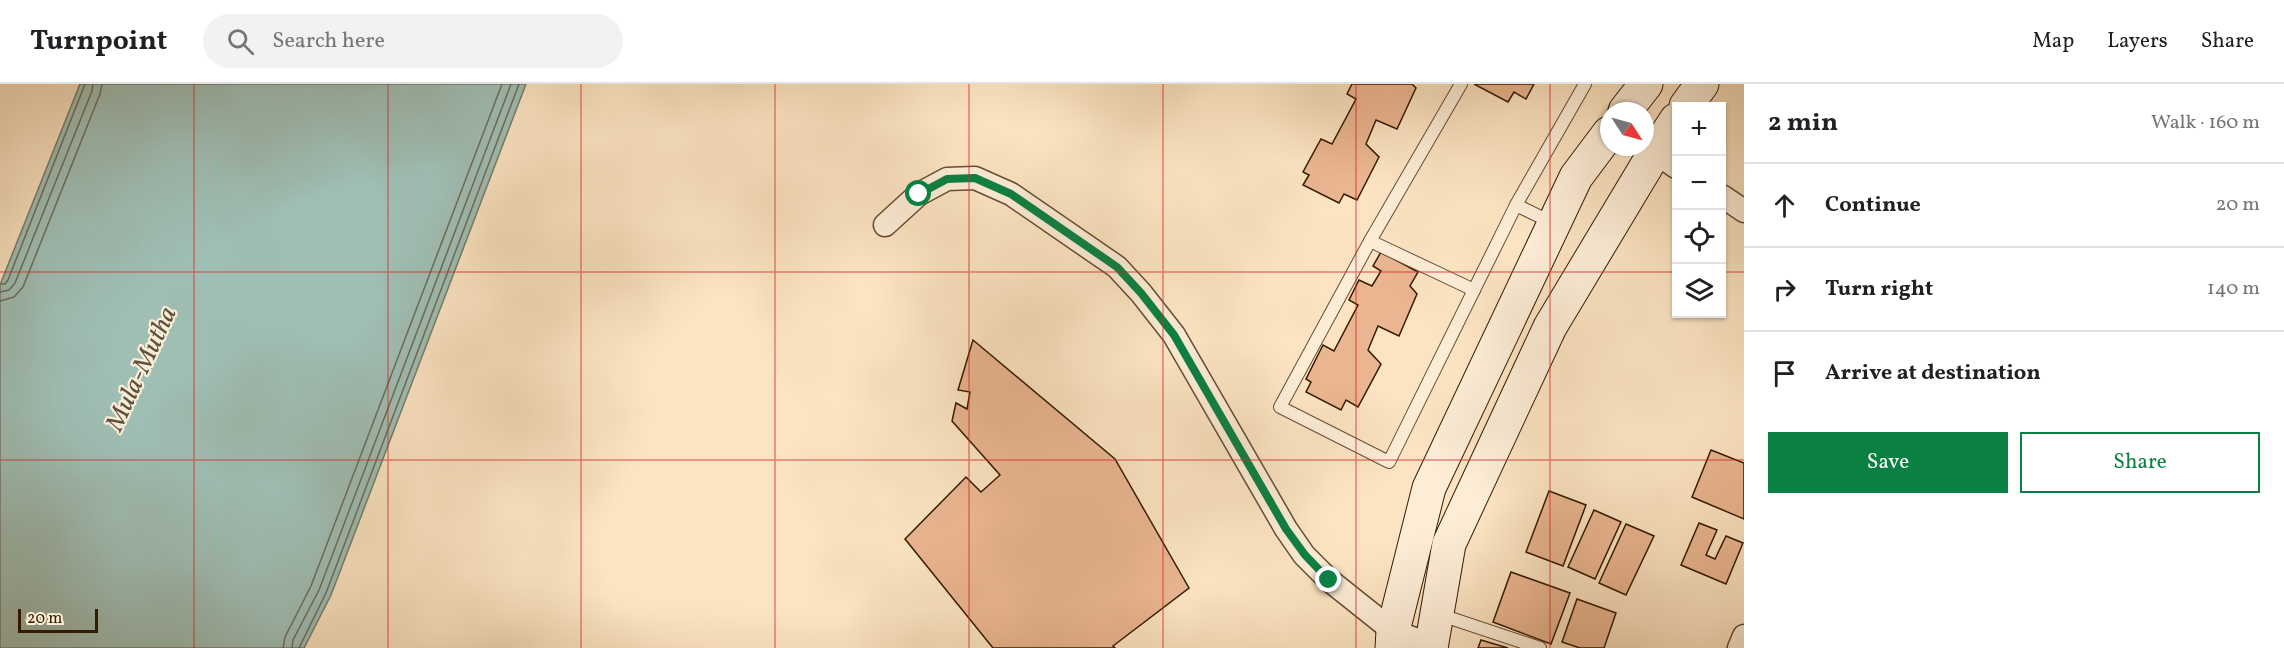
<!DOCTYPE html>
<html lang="en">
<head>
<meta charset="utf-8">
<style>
	:root { --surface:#fff; --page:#f2f2f2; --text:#202124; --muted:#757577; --line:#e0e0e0; --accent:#0b8043 }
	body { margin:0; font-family:Vollkorn,serif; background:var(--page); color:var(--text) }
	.controls { position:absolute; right:18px; top:18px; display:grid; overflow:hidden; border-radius:0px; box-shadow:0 2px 4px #0004 }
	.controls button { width:54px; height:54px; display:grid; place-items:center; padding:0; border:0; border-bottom:2px solid var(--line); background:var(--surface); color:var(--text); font:30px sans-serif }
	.compass { position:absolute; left:1600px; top:18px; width:54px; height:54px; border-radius:50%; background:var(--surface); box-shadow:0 2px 4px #0004; rotate:126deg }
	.scale { position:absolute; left:18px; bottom:15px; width:80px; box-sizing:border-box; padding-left:6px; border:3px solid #341a00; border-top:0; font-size:16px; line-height:21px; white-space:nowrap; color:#341a00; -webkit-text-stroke:4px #fdedd7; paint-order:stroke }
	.stop { position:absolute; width:18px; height:18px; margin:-14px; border:4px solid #0b8043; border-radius:50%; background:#fff }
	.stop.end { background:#0b8043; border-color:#fff; box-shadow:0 2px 6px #0008 }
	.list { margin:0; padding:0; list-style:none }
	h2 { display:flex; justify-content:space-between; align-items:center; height:78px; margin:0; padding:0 24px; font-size:26px }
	h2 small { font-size:20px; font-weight:400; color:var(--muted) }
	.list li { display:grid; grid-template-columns:39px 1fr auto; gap:18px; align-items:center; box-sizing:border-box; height:84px; padding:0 24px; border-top:2px solid var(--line) }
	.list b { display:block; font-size:22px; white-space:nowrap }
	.list em { font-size:20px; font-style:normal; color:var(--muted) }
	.actions { display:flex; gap:12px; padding:18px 24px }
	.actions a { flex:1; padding:14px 0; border:2px solid var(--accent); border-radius:0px; text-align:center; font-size:21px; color:var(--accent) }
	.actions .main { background:var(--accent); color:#fff }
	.icon { flex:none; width:33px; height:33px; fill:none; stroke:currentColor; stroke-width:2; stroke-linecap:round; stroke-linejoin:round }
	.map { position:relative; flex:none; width:1744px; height:564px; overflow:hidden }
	header { display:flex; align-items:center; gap:36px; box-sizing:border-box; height:84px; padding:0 30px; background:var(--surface); border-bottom:2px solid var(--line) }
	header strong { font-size:28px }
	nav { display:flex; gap:33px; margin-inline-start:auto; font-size:21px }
	.search { width:420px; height:54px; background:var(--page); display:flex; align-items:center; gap:15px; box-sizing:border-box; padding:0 21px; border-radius:33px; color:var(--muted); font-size:22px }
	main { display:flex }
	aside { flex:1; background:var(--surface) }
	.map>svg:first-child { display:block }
	.water { fill:#9fbeb4; stroke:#747c6c; stroke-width:1.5 }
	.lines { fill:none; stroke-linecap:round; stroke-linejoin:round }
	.shore { stroke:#6a6c5a; stroke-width:1.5 }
	.building { fill:#eab691; stroke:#341a00; stroke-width:1.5 }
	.lane-casing { stroke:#664c30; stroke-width:14 }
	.street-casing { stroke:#664c30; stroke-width:25 }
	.secondary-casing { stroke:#341a00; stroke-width:35 }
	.lane { stroke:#fdedd7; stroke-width:12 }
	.street { stroke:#fdedd7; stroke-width:22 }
	.secondary { stroke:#fdedd7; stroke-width:33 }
	.route { stroke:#0b8043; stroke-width:8 }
	.grid { fill:none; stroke:#d62828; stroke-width:1.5; stroke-opacity:0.55 }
	.labels { text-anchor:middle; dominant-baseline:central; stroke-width:4.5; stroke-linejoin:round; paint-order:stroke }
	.water-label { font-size:26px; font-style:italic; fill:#59533f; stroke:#fdedd7 }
</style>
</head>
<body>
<header>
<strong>Turnpoint</strong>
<div class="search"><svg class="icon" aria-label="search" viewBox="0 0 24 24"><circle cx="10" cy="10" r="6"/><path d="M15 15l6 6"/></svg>Search here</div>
<nav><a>Map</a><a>Layers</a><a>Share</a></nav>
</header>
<main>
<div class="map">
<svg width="1744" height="564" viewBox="0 0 1744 564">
	<rect width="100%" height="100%" fill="#fce4c2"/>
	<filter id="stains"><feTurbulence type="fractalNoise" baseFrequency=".00333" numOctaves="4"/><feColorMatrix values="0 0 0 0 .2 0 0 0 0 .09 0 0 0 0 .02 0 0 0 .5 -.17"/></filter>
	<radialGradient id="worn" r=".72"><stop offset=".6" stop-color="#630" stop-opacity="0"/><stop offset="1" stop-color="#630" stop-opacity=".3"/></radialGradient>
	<polygon class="water" points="80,0 526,0 331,511 304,564 0,564 0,201"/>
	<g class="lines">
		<g class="shore">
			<polyline points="0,200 5,200 8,196 85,0"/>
			<polyline points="0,208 9,206 15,199 92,7 93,0"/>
			<polyline points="0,217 14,213 23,203 100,10 102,0"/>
			<polyline points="283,564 285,553 311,502 502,0"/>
			<polyline points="292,564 293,556 319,506 511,0"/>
			<polyline points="299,564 326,509 519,0"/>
		</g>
	</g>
	<g class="building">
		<polygon points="1352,0 1412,0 1416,4 1397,45 1376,36 1366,60 1379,73 1357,116 1344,110 1339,119 1303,101 1309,91 1303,88 1321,55 1332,60 1356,15 1347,10"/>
		<polygon points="1474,0 1534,0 1526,15 1514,8 1508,18"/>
		<polygon points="1381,168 1418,188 1410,202 1417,210 1399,252 1378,242 1368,266 1381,280 1358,323 1346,316 1341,326 1306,308 1311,298 1306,295 1323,261 1334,267 1358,221 1349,216 1359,196 1372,202 1381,187 1373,182"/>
		<polygon points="973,256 1115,375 1189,504 1113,562 1115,564 993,564 905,455 966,393 981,408 1000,391 952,337 956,319 967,325 970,308 958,306"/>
		<polygon points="1711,366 1744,379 1744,435 1692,413"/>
		<polygon points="1549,407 1586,421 1563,482 1526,468"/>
		<polygon points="1594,426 1621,438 1595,495 1568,483"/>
		<polygon points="1699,439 1717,446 1706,471 1715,475 1726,452 1743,459 1726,500 1681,481"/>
		<polygon points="1626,440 1654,452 1626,511 1599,499"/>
		<polygon points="1511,488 1570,509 1551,560 1493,538"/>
		<polygon points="1577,515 1616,529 1604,564 1580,564 1562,558"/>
		<polygon points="1481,556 1508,564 1478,564"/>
	</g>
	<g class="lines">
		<defs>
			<g id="lane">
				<polyline points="1461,0 1370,157 1280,323 1389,378 1516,121 1585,0"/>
				<polyline points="1516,121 1553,139"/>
				<polyline points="1370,157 1474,206"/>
				<polyline points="1438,530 1540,564"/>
			</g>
			<g id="street">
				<polyline points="1655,68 1676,83"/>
				<polyline points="1722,112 1744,127"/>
				<polyline points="885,141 919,110 947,95 975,94 1011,110 1117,183 1141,209 1174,251 1286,445 1304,471 1329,496 1393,547 1431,561"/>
				<polyline points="1739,564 1744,552"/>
			</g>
			<g id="secondary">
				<polyline points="1686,22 1702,0"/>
				<polyline points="1625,27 1646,0"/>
				<polyline points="1392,564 1393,547 1429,404 1576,93 1609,49"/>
				<polyline points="1431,564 1449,460 1550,243 1655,68 1676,36"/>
			</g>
		</defs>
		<use href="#lane" class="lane-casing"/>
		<use href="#street" class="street-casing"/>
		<use href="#secondary" class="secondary-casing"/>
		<use href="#lane" class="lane"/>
		<use href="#street" class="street"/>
		<use href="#secondary" class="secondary"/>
	</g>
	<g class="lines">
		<polyline class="route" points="919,110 947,95 975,94 1011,110 1117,183 1141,209 1174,251 1286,445 1305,471 1329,496"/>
	</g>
	<path class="grid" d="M194 0V564M388 0V564M581 0V564M775 0V564M969 0V564M1163 0V564M1356 0V564M1550 0V564M0 188H1676M1722 188H1744M0 376H1744"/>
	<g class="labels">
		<g class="water-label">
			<text transform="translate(142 285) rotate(-65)">Mula-Mutha</text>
		</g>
	</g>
	<rect width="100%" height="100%" filter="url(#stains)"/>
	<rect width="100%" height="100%" fill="url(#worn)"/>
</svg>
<div class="controls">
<button>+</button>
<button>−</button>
<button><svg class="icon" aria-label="locate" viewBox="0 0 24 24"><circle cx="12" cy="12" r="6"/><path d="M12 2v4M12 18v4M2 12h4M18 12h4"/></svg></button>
<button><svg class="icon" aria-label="layers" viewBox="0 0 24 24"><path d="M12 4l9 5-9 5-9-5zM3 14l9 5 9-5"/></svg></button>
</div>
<svg class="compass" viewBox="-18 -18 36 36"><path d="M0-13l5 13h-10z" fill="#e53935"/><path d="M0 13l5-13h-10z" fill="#757577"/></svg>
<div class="scale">20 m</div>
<div class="stop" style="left:919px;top:110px"></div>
<div class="stop end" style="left:1329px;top:496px"></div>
</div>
<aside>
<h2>2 min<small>Walk · 160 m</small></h2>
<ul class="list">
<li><svg class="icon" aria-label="ahead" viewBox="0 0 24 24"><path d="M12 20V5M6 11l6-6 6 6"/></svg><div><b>Continue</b></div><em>20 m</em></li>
<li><svg class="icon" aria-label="right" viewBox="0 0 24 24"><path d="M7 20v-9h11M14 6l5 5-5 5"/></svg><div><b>Turn right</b></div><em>140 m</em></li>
<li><svg class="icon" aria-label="arrive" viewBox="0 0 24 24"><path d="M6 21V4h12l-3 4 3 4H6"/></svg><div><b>Arrive at destination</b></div></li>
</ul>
<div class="actions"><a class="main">Save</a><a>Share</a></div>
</aside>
</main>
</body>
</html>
